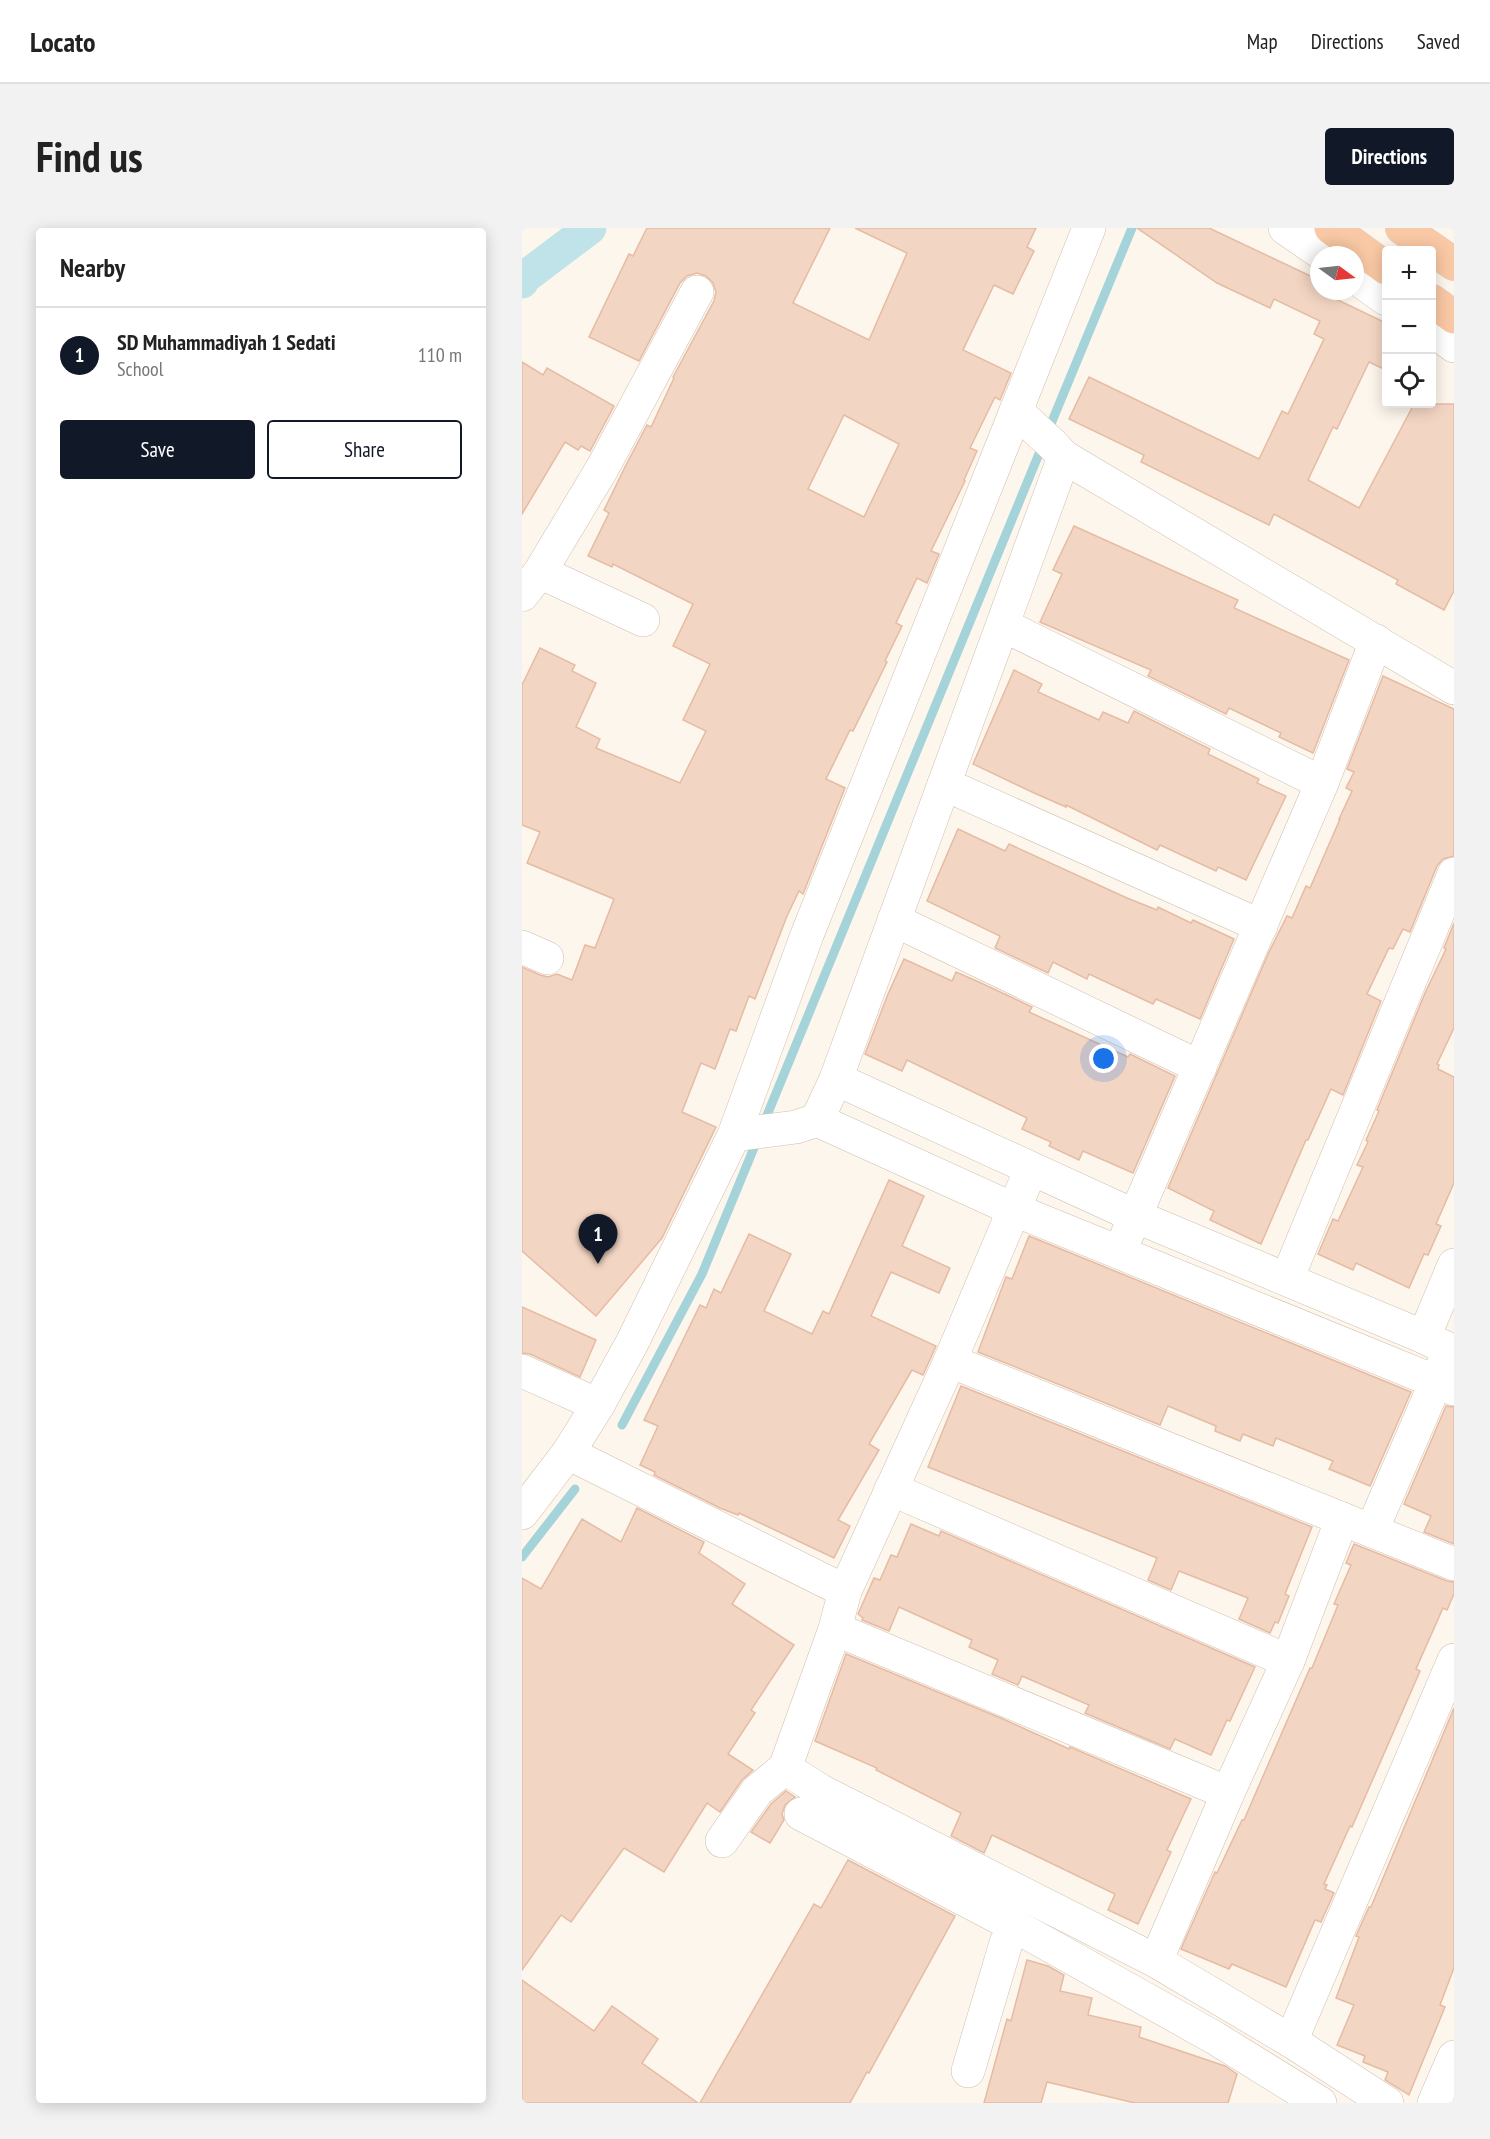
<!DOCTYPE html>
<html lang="en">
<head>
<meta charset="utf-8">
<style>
	:root { --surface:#fff; --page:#f2f2f2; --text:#222; --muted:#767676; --line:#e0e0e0; --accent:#111827 }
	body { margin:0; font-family:"PT Sans Narrow",sans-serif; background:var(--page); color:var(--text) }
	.controls { position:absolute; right:18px; top:18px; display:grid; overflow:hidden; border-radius:6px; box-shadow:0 3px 15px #0003 }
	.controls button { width:54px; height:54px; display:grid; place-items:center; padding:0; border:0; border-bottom:2px solid var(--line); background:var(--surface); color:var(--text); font:30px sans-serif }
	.compass { position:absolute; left:788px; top:18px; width:54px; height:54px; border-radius:50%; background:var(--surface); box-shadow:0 3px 15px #0003; rotate:105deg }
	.you { position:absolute; left:582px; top:831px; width:21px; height:21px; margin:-15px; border:4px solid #fff; border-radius:50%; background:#1a73e8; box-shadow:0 0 0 9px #1a73e833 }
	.badge { display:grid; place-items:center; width:39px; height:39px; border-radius:50%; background:var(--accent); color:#fff; font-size:20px; font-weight:700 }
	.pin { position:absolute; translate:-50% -50px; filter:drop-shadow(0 2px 3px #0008) }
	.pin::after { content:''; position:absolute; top:32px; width:21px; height:18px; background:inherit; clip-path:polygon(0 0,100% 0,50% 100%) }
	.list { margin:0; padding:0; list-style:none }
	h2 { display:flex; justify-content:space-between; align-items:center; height:78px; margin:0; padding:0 24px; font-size:26px }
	h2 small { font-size:20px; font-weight:400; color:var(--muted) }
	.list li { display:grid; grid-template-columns:39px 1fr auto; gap:18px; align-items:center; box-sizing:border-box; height:96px; padding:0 24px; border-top:2px solid var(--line) }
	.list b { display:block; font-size:22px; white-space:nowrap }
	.list p { margin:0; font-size:20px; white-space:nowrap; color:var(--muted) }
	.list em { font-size:20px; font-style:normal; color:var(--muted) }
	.actions { display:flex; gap:12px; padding:18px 24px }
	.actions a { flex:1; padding:14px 0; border:2px solid var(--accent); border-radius:6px; text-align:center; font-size:21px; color:var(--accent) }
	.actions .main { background:var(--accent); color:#fff }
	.icon { flex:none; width:33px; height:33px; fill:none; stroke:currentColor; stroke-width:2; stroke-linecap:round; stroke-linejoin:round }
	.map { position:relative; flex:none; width:932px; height:1875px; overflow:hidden; border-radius:6px }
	header { display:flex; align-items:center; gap:36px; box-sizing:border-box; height:84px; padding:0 30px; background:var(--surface); border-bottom:2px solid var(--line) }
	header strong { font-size:28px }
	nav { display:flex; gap:33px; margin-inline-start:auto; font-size:21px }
	.intro { display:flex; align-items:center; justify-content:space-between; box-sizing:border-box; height:144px; padding:0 36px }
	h1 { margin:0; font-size:42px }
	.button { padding:15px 27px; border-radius:6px; background:var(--accent); color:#fff; font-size:21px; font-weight:700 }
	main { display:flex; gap:36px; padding:0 36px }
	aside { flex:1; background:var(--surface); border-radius:6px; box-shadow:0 3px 15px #0003 }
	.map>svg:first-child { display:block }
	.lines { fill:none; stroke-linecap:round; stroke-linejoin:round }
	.stream { stroke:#a5d3da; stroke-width:9 }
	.canal { stroke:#bfe3e8; stroke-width:33 }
	.building { fill:#f3d5c3; stroke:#e6bba3; stroke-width:1.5; fill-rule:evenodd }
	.minor-casing { stroke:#d1beb0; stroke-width:34 }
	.tertiary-casing { stroke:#d1beb0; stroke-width:34 }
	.trunk-casing { stroke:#dad1cd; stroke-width:34 }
	.minor { stroke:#fff; stroke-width:33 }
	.tertiary { stroke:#fff; stroke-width:33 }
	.trunk { stroke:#f9c8a4; stroke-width:33 }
</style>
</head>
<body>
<header>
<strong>Locato</strong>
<nav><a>Map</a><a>Directions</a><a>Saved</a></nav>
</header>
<div class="intro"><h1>Find us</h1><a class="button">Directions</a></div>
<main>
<aside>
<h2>Nearby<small></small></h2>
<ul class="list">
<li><span class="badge">1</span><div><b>SD Muhammadiyah 1 Sedati</b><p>School</p></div><em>110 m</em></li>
</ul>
<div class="actions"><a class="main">Save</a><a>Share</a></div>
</aside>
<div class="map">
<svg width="932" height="1875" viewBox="0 0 932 1875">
	<rect width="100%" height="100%" fill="#fdf6ec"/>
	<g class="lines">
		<g class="stream">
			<polyline points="526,203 610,0"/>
			<polyline points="241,897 521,216"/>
			<polyline points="100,1197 180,1046 236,910"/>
			<polyline points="0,1329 53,1261"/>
		</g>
		<polyline class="canal" points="0,54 3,49 68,0"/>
	</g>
	<g class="building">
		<path d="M125 0H308L271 75 347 112 385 25 333 0H514L505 19 512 23 491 66 472 57 441 122 489 145 478 172 473 169 448 220 455 223 442 252 443 253 409 323 417 326 405 355 395 350 374 395 380 398 363 433 365 434 331 503 328 502 304 551 323 560 281 666 277 663 265 688 233 771 227 768 214 803 208 801 193 841 179 835 160 884 194 899 140 1010 74 1088 0 1023V739L18 747 26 749 35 746 50 752 63 717 73 720 92 671 5 635 18 604 0 597V457L18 420 53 437 50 443 74 455 54 499 78 511 74 520 158 555 184 503 161 492 188 436 151 418 171 376 91 336 90 339 66 328 87 285 82 282 103 239 125 197 129 199 152 150 151 149 192 73 194 64 191 55 184 48 175 45 165 48 158 55 117 133 67 109 107 26 111 28ZM322 187 377 216 342 289 286 261Z"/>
		<polygon points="615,0 687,0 797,52 797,63 864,95 864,142 847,134 815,201 811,199 786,252 837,280 892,176 932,176 932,363 922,382 874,356 876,352 752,286 747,297 619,234 622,227 547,191 567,149 737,231 760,183 766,186 802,111 792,106 798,93 752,71 748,80 695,55"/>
		<polygon points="0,134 21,147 25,140 92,178 68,223 59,218 56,222 43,214 0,286"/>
		<polygon points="552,298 716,372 712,380 827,432 791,525 757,509 759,505 707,480 704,486 626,448 629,442 518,394 540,346 531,342"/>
		<polygon points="492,442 520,456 516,464 577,492 581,484 606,495 612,483 688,521 686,526 737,551 735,555 764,568 724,652 696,639 694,643 638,617 635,622 544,577 544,579 510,564 451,536"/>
		<polygon points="861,448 932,481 932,628 921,631 915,638 888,704 881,701 871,721 867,720 845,766 859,773 821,867 809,861 786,912 784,912 739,1016 688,992 692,983 646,960 746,726 765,688 770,690 784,658 788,660 818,591 817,591 830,563 824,560 832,544 825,541"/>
		<polygon points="436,601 483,623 487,616 605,670 635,682 636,679 669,695 671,692 712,711 678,791 634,771 631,776 567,746 565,751 531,734 526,745 473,720 478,708 405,673"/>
		<polygon points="932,695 932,800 915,836 917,837 916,841 932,849 932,955 914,996 919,998 906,1027 902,1026 887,1060 834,1035 831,1042 796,1026 811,991 816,993 841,939 835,937 846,914 844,912 857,883 855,882 903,765 924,721 922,720"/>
		<polygon points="382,731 430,753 434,744 457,754 510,779 507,784 606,829 608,826 653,848 611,945 561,923 557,932 527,918 529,914 500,901 505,890 385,832 380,843 343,826 366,766"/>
		<polygon points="367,952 402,968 380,1018 428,1040 417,1065 369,1044 349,1088 414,1118 401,1147 390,1142 347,1216 357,1222 316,1292 328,1298 312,1330 217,1285 216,1287 198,1280 132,1247 133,1244 118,1237 136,1198 122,1192 178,1077 184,1080 192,1061 199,1065 227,1006 269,1026 242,1083 290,1106 301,1083 307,1086"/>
		<polygon points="507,1008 889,1164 848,1258 807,1241 811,1233 754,1210 751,1218 721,1206 718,1213 693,1203 694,1198 646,1178 638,1197 456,1124 484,1049 490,1051"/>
		<polygon points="0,1079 74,1112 58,1149 8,1126 0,1125"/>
		<polygon points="439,1158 790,1299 763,1366 767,1368 756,1395 753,1394 748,1405 717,1391 726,1370 657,1343 649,1362 626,1352 635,1330 406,1239"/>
		<polygon points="924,1178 932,1179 932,1316 902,1304 909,1288 882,1276"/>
		<polygon points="115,1280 182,1314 177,1325 223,1356 210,1376 272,1417 229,1482 233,1485 206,1526 231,1542 220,1552 198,1584 185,1575 142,1644 102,1620 49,1694 39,1687 0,1742 0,1350 19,1361 60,1291 99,1314"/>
		<polygon points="389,1296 417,1308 419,1303 733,1439 708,1493 705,1492 689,1527 653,1511 648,1521 563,1485 567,1477 500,1448 496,1457 470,1446 476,1432 447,1419 450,1412 377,1379 367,1403 340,1392 341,1390 336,1386 352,1350 358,1352 369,1327 375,1329"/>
		<polygon points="832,1316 925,1353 932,1354 932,1366 925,1382 921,1380 894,1441 898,1443 830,1599 828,1598 802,1656 805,1657 803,1661 812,1665 799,1694 793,1692 764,1759 710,1736 707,1741 659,1721 693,1644 695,1645 720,1592 722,1592 788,1440 790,1440 816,1377 812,1376 829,1337 824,1335"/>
		<polygon points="324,1426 481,1491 547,1521 548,1519 669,1571 645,1622 649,1624 616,1696 586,1682 593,1666 535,1638 470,1607 462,1625 429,1608 439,1585 354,1542 355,1540 293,1513"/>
		<polygon points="932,1480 932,1740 918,1777 923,1779 887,1867 863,1852 866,1844 841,1834 843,1828 815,1817 832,1777 814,1770 837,1709 834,1708 847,1679 849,1679"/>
		<polygon points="264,1563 273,1569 263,1577 260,1586 262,1592 248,1615 229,1604 249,1576"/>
		<polygon points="326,1632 433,1688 347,1845 345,1844 328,1875 178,1875 292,1676 299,1680"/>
		<polygon points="505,1732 526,1738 542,1747 538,1763 570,1770 566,1787 619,1799 617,1809 703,1838 715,1846 706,1875 613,1875 525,1854 519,1875 462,1875 485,1791 489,1793"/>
		<polygon points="0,1752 72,1803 90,1778 136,1811 120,1835 176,1875 0,1875"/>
	</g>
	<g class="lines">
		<defs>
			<g id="minor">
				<polyline points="494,183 530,216 542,229 932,460"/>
				<polyline points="18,344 121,392"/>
				<polyline points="0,367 18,344 81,239 175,64"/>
				<polyline points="481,397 800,555"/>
				<polyline points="422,556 739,698"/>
				<polyline points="372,692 678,839"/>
				<polyline points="0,719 25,730"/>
				<polyline points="314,851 613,988 902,1109 932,1124"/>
				<polyline points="295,892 314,851 542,229"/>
				<polyline points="212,907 274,899 295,892 493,982 932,1161"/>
				<polyline points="605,1007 800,555 854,413"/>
				<polyline points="765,1051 932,646"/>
				<polyline points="902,1109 932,1037"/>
				<polyline points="428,1133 932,1336"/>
				<polyline points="0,1143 76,1177"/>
				<polyline points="46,1225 323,1363"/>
				<polyline points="369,1261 766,1433"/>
				<polyline points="0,1285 46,1225 76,1177 110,1115 212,907 285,707 567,0"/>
				<polyline points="850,1302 923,1133"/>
				<polyline points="313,1401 706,1565"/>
				<polyline points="263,1540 299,1563 634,1733 769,1813 865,1875"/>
				<polyline points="279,1586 493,1698"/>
				<polyline points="200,1613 235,1563 263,1540 313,1401 323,1363 428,1133 509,941"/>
				<polyline points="634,1733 706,1565 766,1433 820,1291"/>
				<polyline points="769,1813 932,1432"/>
				<polyline points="446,1843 484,1715 493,1698 693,1810 798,1875"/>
				<polyline points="912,1875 932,1829"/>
			</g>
			<g id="tertiary">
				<polyline points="763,0 802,27"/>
				<polyline points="833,49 864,71"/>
				<polyline points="910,102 932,118"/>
			</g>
			<g id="trunk">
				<polyline points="809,0 864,40"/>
				<polyline points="880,0 932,36"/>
				<polyline points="910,73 932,89"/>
			</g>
		</defs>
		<use href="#minor" class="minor-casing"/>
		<use href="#tertiary" class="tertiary-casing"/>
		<use href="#trunk" class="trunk-casing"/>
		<use href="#minor" class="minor"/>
		<use href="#tertiary" class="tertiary"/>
		<use href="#trunk" class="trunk"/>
	</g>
</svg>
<div class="controls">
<button>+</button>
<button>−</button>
<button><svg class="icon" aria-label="locate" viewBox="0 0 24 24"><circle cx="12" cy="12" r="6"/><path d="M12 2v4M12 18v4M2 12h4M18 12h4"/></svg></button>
</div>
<svg class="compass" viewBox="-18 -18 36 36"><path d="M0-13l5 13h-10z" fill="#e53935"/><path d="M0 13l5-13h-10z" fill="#767676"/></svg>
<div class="you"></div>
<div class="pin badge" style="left:76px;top:1036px">1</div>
</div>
</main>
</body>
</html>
